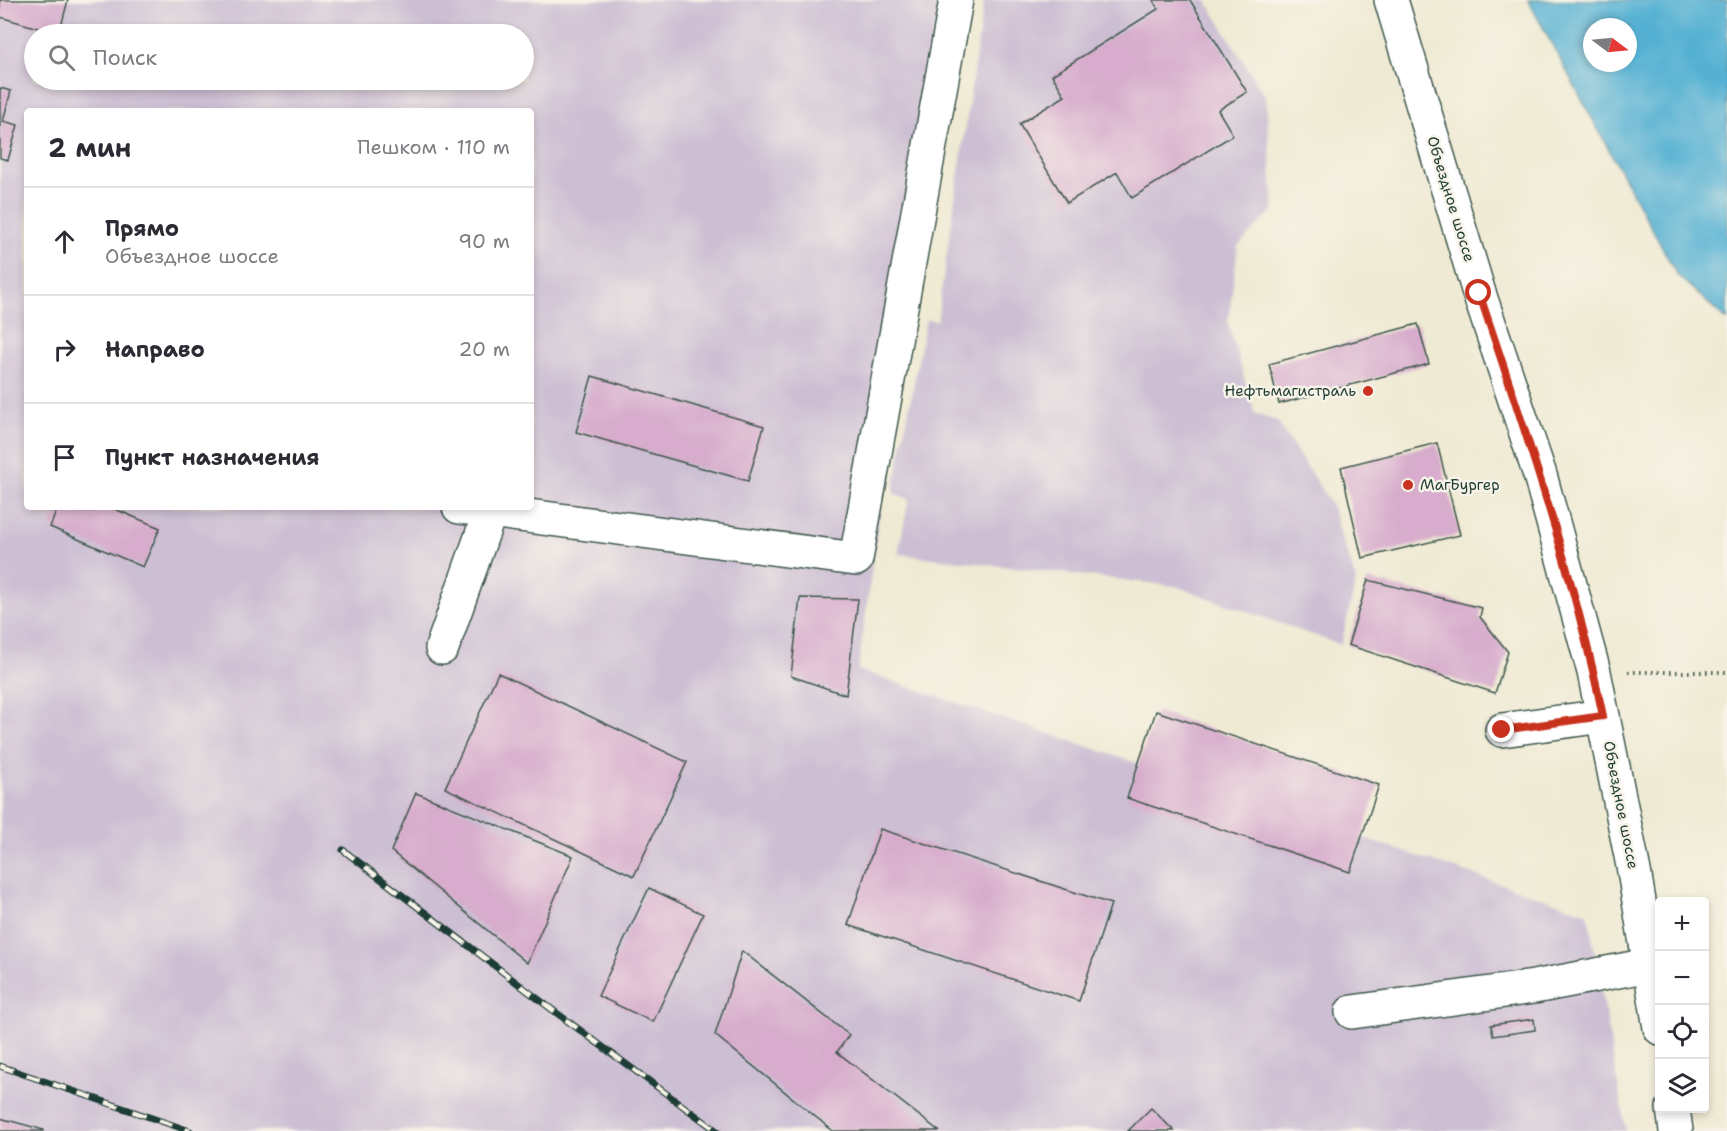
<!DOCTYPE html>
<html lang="ru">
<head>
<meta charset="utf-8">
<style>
	:root { --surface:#fff; --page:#f7f7f7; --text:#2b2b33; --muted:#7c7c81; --line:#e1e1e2 }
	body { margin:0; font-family:"Shantell Sans",sans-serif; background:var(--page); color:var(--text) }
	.controls { position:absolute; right:18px; bottom:18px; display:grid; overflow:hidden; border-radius:6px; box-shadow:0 3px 9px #0003 }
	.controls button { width:54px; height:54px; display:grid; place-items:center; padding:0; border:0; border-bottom:2px solid var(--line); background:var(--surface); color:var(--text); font:30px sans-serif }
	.compass { position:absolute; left:1583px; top:18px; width:54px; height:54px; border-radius:50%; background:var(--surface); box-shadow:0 3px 9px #0003; rotate:106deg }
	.stop { position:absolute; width:18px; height:18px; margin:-14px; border:4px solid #c8321e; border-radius:50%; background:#fff }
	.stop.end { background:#c8321e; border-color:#fff; box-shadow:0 2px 6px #0008 }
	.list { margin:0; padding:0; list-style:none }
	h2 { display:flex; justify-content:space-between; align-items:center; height:78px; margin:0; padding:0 24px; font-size:26px }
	h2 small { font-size:20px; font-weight:400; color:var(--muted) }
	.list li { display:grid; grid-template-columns:39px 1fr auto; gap:18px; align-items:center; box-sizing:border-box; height:108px; padding:0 24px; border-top:2px solid var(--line) }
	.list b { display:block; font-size:22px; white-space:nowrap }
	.list p { margin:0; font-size:20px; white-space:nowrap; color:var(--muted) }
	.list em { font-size:20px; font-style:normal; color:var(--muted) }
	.icon { flex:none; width:33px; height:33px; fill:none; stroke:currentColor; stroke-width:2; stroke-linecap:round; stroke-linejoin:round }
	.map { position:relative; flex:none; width:1727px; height:1131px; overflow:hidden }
	.search { position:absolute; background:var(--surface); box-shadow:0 3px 9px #0003; left:24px; top:24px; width:510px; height:66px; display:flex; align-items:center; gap:15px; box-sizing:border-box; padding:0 21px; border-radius:33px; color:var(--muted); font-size:22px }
	.panel { position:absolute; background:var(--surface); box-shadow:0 3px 9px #0003; left:24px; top:108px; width:510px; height:402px; border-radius:6px }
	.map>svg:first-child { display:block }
	.industrial { fill:#ccbed3; fill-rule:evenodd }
	.water { fill:#55b1d3; stroke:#3a7784; stroke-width:1.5; fill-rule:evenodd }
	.building { fill:#d7accc }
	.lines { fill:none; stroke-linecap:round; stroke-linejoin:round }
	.minor-casing { stroke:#3e574c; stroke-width:36 }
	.major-casing { stroke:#3e574c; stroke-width:36 }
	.path { stroke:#3e574c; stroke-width:4; stroke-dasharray:1.5 4.5; stroke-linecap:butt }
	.minor { stroke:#fff; stroke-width:33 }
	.major { stroke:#fff; stroke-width:33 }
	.rail-casing { stroke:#1f3d34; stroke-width:7 }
	.rail { stroke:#f7f3e8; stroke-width:4.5; stroke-dasharray:14; stroke-linecap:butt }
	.route { stroke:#c8321e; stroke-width:8 }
	.poi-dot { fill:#c8321e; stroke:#f7f3e8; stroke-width:2 }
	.labels { text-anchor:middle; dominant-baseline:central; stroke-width:5; stroke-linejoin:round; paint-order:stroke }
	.street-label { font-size:15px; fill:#1f3d34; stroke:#f7f3e8 }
	.poi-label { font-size:15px; fill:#1f3d34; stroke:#f7f3e8; text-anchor:end }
</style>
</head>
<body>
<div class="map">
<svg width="1727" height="1131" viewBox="0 0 1727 1131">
	<rect width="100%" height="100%" fill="#f7f3e8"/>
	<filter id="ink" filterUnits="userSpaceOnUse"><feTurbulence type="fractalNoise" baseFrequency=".0167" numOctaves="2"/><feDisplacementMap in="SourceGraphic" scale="12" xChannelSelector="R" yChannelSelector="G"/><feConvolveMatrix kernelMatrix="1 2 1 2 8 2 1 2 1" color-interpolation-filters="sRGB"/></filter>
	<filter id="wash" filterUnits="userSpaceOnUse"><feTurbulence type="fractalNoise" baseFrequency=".008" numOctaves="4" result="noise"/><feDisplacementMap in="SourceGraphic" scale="24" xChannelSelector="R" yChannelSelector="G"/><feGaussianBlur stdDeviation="1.35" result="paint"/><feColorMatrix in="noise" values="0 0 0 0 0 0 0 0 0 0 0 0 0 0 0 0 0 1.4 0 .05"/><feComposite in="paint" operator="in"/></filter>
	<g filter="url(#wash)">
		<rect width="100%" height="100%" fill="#efead3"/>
		<g class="industrial">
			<path d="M0 0H949L858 670 1588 913 1626 1131H0ZM34 34H524V80H34ZM27 111H531V507H27Z"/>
			<polygon points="984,0 1206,0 1266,98 1274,209 1238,246 1228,323 1255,414 1277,421 1331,504 1356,581 1341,645 1175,586 898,554 909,499 893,493 926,319 937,321"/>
		</g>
		<path class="water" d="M1528 0H1727V320L1677 275ZM1592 27H1628V63H1592Z"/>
		<g id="blocks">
			<g class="building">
				<polygon points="0,0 68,0 59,34 0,17"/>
				<polygon points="1153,0 1190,0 1247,92 1218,110 1233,135 1132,198 1117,172 1067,203 1019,124 1065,96 1052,75 1158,9"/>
				<polygon points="0,88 11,91 3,121 18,125 8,160 0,158"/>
				<polygon points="1418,324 1429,364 1279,404 1269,364"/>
				<polygon points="592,376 764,426 748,481 576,432"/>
				<polygon points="1437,443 1460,535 1362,558 1341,467"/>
				<polygon points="58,507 110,507 160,528 143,567 50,527"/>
				<polygon points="1368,580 1482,608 1480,617 1508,652 1495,693 1348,645"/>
				<polygon points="800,598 858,599 846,695 791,676"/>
				<polygon points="498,673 687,762 634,876 445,788"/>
				<polygon points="1156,711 1379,785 1350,872 1127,798"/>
				<polygon points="416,793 573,856 527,963 391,851"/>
				<polygon points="880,829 1111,904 1079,1001 848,925"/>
				<polygon points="649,888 703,914 653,1022 598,996"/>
				<polygon points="742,951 849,1035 837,1052 939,1131 833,1131 715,1035"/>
				<polygon points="1534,1019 1535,1030 1493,1036 1491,1025"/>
				<polygon points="1151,1108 1174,1131 1128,1131"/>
				<polygon points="0,1118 44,1130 44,1131 0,1131"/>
			</g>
		</g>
	</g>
	<g filter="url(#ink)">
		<use href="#blocks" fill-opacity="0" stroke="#3e574c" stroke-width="1.5"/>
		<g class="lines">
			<defs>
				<g id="minor">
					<polyline points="459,507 856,559 956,0"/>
					<polyline points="442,648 490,512"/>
					<polyline points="1502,730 1603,716"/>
					<polyline points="1352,1012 1534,987 1649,965"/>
				</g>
				<g id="major">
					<polyline points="1391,0 1479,293 1540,475 1594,672 1634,871 1660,1028"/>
					<polyline points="1673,1108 1676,1131"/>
				</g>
			</defs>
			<use href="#minor" class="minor-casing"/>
			<use href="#major" class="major-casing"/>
			<polyline class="path" points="1628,672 1727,672"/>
			<use href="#minor" class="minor"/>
			<use href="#major" class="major"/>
			<defs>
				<g id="rail">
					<polyline points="343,850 554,1011 717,1131"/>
					<polyline points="0,1066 190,1131"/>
				</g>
			</defs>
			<use href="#rail" class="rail-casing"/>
			<use href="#rail" class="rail"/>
		</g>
	</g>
	<g class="lines" filter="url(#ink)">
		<path class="route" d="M1479 293C1526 432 1573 572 1603 716L1502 730"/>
	</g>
	<g class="poi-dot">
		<circle cx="1368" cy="391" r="6"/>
		<circle cx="1408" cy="485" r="6"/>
	</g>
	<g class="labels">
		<g class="street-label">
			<text transform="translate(1451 199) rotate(73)">Объездное шоссе</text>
			<text transform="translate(1621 805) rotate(79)">Объездное шоссе</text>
		</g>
		<g class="poi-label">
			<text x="1356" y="391">Нефтьмагистраль</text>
			<text x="1420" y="485" text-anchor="start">МагБургер</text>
		</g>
	</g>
</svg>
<div class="controls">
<button>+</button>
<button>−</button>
<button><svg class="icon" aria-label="locate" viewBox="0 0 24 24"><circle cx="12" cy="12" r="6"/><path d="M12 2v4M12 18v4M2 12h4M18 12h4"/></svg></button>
<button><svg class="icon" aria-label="layers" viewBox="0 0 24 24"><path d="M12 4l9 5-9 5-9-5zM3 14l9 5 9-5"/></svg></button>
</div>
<svg class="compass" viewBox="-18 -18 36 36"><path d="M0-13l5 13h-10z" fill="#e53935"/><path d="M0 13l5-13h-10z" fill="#7c7c81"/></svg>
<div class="stop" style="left:1479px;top:293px"></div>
<div class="stop end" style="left:1502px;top:730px"></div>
<div class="search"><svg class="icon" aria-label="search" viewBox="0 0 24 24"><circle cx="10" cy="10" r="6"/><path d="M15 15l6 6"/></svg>Поиск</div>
<section class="panel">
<h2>2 мин<small>Пешком · 110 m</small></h2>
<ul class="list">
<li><svg class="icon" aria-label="ahead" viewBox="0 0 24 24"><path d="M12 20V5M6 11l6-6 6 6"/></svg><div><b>Прямо</b><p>Объездное шоссе</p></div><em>90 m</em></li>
<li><svg class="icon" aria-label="right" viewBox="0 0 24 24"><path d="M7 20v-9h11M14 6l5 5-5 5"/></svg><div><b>Направо</b></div><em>20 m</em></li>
<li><svg class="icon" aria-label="arrive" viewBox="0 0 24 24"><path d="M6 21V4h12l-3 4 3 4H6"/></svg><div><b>Пункт назначения</b></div></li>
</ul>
</section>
</div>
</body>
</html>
